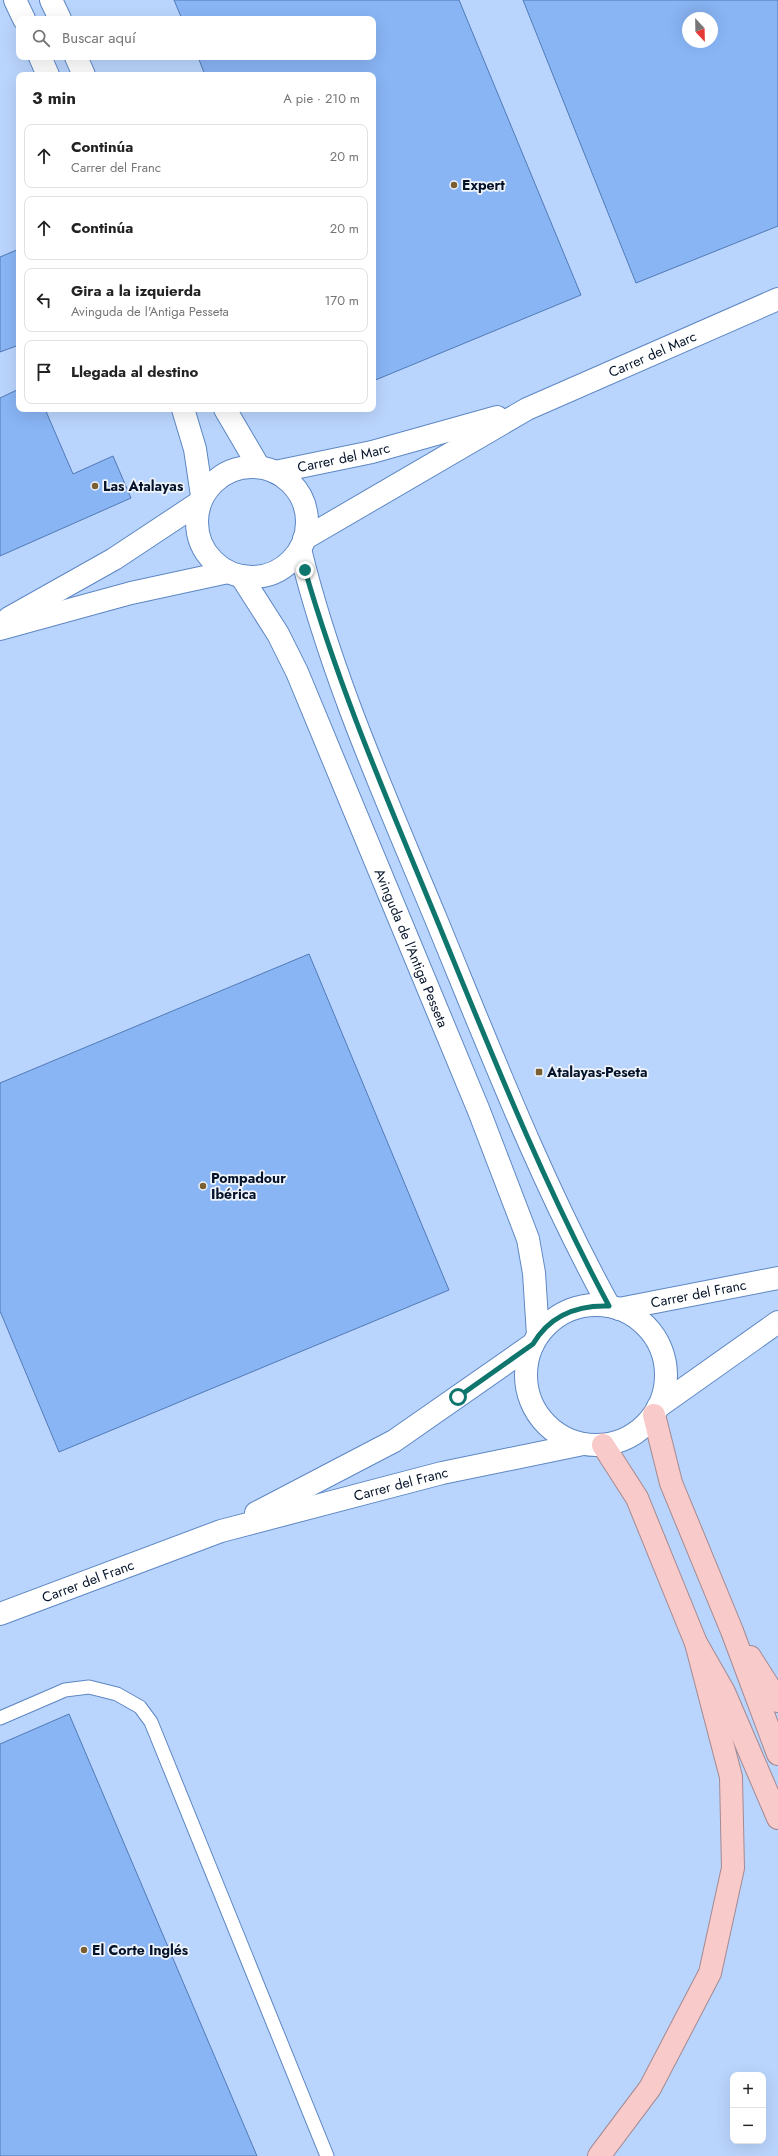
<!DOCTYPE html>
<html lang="es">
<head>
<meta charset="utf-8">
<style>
	:root { --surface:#fff; --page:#f2f2f2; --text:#222; --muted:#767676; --line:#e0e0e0 }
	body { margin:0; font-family:Jost,sans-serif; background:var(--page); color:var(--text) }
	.controls { position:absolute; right:12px; bottom:12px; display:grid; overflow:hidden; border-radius:8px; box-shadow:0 4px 16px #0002 }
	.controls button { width:36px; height:36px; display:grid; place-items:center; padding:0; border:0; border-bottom:1px solid var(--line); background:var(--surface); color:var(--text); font:20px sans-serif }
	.compass { position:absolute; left:682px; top:12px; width:36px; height:36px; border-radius:50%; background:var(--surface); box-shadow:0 4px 16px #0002; rotate:158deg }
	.stop { position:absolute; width:12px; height:12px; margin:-9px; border:3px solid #0f766e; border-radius:50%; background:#fff }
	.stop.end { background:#0f766e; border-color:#fff; box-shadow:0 1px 4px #0008 }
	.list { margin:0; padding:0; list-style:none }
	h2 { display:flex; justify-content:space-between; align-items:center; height:52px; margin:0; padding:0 16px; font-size:17px }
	h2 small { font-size:13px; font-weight:400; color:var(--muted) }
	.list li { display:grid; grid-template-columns:26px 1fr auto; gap:12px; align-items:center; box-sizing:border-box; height:64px; margin:0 8px 8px; padding:0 8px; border:1px solid var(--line); border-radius:8px }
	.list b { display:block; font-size:15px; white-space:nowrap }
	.list p { margin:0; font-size:13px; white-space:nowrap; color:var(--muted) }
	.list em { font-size:13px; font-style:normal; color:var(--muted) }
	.icon { flex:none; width:22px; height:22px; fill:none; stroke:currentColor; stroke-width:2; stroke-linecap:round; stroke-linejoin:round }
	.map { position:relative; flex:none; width:778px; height:2156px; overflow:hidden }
	.search { position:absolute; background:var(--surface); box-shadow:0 4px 16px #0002; left:16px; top:16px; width:360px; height:44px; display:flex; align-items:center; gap:10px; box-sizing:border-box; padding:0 14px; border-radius:8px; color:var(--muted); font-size:15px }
	.panel { position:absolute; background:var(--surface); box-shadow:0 4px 16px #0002; left:16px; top:72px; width:360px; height:340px; border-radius:8px }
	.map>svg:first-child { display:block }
	.building { fill:#89b5f5; stroke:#517ab7; fill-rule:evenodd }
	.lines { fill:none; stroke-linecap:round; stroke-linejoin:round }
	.lane-casing { stroke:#5d87c4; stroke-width:15 }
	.street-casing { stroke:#5d87c4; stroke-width:24 }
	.secondary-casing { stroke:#5d87c4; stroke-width:24 }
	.highway-casing { stroke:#a38a92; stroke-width:24 }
	.lane { stroke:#fff; stroke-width:13 }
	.street { stroke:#fff; stroke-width:22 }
	.secondary { stroke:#fff; stroke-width:22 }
	.highway { stroke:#f8caca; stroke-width:22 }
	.route { stroke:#0f766e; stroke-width:5 }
	.poi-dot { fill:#7b5f32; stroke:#eff4fb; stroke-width:1.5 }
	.labels { text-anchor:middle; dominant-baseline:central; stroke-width:3.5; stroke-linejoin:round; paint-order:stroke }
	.poi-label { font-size:14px; font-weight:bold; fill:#04132a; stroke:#eff4fb; text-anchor:start }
	.street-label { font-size:14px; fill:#04132a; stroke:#eff4fb }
</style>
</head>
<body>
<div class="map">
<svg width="778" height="2156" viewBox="0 0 778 2156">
	<rect width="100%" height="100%" fill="#bad5fd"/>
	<g class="building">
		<polygon points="174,0 459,0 581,295 373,381 373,75 205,75 198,57 373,57 373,19 182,19"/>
		<path d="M523 0H778V226L636 283ZM688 18H712V42H688Z"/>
		<polygon points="19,249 19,345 0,352 0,257"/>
		<polygon points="19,389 19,409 45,409 73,474 113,456 131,498 0,556 0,398"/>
		<polygon points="309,954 449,1290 59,1452 0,1311 0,1083"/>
		<polygon points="69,1714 257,2156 0,2156 0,1744"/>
	</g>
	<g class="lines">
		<defs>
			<polyline id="lane" points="0,1718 65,1690 89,1687 117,1694 140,1707 151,1722 327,2156"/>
			<g id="street">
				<polyline points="9,618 114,559 200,502"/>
				<polyline points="0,629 131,593 228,572"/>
			</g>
			<g id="secondary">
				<polyline points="15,0 24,19"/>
				<polyline points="51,0 60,19"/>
				<polyline points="40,57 48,75"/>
				<polyline points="76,57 84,75"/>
				<polyline points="183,409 195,449 202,496"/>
				<polyline points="225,409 259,467"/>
				<circle cx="252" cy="522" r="55"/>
				<path id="s1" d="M275 472 372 452 497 417"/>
				<path id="s2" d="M304 539 527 409 778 299"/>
				<path d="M300 549C331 677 386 798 436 919 490 1050 541 1182 609 1306"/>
				<path id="s3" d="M241 576 278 634 297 672 479 1111 528 1239 534 1273 538 1335"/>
				<circle cx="596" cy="1375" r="70"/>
				<path id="s4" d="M619 1309 778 1278"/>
				<polyline points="658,1407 778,1322"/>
				<polyline points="256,1513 394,1441 533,1344"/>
				<path id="s5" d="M0 1614 221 1531 442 1473 583 1444"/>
			</g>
			<g id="highway">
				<polyline points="654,1415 671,1483 732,1631 778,1754"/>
				<polyline points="603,1445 637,1498 696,1643 724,1692 778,1818"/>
				<polyline points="750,1657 778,1701"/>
				<polyline points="599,2156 650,2088 710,1973 733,1868 731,1777 696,1643"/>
			</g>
		</defs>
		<use href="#lane" class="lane-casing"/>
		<use href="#street" class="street-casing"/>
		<use href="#secondary" class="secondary-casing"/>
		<use href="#highway" class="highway-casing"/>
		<use href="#lane" class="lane"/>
		<use href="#street" class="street"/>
		<use href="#secondary" class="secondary"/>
		<use href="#highway" class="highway"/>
	</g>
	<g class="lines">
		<path class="route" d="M305 570C341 695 392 810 441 930 493 1057 544 1185 609 1306 577 1305 550 1315 533 1344L458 1397"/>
	</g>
	<g class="poi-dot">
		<circle cx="454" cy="185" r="4"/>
		<circle cx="95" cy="486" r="4"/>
		<rect x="535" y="1068" width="8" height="8" rx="2"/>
		<circle cx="203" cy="1186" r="4"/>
		<circle cx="84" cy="1950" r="4"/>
	</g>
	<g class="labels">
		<g class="poi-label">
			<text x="462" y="185">Expert</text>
			<text x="103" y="486">Las Atalayas</text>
			<text x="547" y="1072">Atalayas-Peseta</text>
			<text x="211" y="1178">Pompadour<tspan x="211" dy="16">Ibérica</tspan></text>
			<text x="92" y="1950">El Corte Inglés</text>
		</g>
		<g class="street-label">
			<text stroke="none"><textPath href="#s2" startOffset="395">Carrer del Marc</textPath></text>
			<text stroke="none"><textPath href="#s1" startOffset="70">Carrer del Marc</textPath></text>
			<text stroke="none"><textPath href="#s3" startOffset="410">Avinguda de l'Antiga Pesseta</textPath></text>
			<text stroke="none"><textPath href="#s4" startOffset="81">Carrer del Franc</textPath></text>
			<text stroke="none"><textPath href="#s5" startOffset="422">Carrer del Franc</textPath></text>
			<text stroke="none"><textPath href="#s5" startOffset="94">Carrer del Franc</textPath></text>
		</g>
	</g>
</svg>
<div class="controls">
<button>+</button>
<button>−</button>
</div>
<svg class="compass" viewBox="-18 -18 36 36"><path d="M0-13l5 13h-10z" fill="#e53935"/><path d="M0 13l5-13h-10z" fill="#767676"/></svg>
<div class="stop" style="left:458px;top:1397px"></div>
<div class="stop end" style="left:305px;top:570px"></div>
<div class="search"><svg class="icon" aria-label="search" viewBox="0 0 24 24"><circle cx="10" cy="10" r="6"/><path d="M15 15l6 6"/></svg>Buscar aquí</div>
<section class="panel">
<h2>3 min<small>A pie · 210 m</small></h2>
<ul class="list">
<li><svg class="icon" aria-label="ahead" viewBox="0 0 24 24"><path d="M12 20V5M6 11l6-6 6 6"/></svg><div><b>Continúa</b><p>Carrer del Franc</p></div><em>20 m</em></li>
<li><svg class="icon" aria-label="ahead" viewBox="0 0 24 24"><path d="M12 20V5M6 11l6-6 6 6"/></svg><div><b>Continúa</b></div><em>20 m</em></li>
<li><svg class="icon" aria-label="left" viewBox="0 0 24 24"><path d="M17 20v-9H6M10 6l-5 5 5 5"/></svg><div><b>Gira a la izquierda</b><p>Avinguda de l'Antiga Pesseta</p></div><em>170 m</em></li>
<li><svg class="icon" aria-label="arrive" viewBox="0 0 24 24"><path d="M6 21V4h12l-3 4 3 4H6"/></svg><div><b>Llegada al destino</b></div></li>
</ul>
</section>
</div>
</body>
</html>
